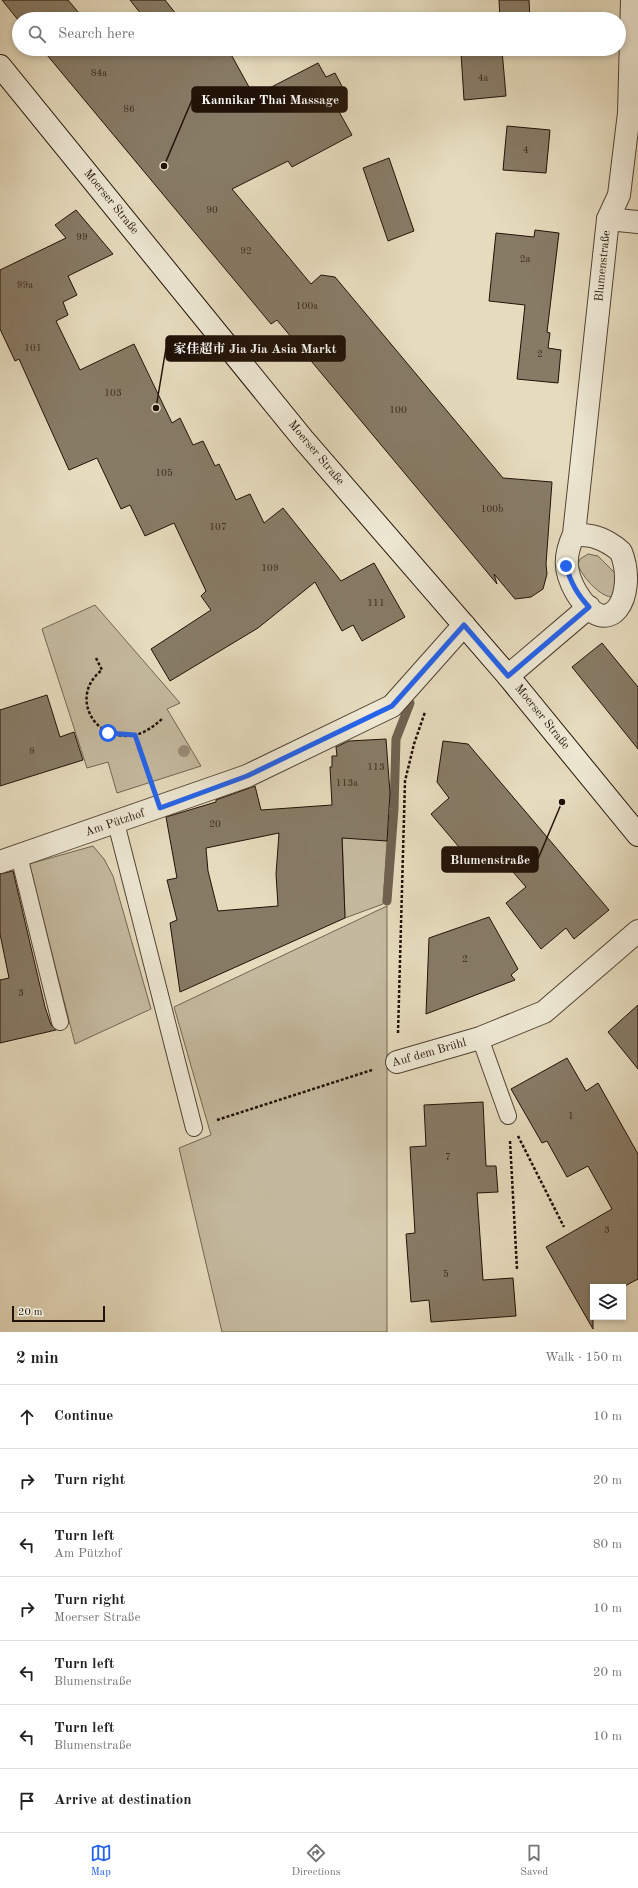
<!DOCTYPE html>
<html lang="en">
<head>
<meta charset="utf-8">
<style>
	:root { --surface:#fff; --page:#f2f2f2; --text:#202124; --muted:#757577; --line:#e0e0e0; --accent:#2563eb }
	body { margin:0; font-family:"Old Standard TT","Noto Serif SC",serif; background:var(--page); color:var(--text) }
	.controls { position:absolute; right:12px; bottom:12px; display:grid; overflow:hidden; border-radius:0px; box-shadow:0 2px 6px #0003 }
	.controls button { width:36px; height:36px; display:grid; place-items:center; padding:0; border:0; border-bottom:1px solid var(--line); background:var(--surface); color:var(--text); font:20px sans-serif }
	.scale { position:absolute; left:12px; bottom:10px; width:93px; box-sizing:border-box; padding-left:4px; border:2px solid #211207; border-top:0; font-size:11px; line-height:14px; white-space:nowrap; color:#211207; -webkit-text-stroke:3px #eee8d4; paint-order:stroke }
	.stop { position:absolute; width:12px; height:12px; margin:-9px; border:3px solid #2563eb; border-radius:50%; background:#fff }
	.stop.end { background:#2563eb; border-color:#fff; box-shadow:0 1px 4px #0008 }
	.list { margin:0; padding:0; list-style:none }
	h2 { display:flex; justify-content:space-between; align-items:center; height:52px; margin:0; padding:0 16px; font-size:17px }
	h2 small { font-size:13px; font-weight:400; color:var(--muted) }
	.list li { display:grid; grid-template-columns:26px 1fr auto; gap:12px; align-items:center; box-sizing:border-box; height:64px; padding:0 16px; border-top:1px solid var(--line) }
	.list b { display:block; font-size:15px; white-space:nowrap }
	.list p { margin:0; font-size:13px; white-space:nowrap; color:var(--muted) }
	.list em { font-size:13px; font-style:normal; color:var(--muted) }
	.icon { flex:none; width:22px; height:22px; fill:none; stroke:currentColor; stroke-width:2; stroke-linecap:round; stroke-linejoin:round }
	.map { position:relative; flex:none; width:638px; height:1332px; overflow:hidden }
	.search { position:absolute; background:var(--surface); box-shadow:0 2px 6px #0003; left:12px; right:12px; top:12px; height:44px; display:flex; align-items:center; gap:10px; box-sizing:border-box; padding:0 14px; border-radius:22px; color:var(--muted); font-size:15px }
	.sheet { height:500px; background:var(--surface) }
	nav { display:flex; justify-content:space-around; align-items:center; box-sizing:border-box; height:56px; border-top:1px solid var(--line); background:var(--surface); font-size:11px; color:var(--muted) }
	nav a { display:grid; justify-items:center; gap:2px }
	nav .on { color:var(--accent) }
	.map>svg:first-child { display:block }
	.green { fill:#c4b99e; stroke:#726652 }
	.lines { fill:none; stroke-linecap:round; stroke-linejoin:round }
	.stream { stroke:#6e624f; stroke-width:9 }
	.building { fill:#877b66; stroke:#211207; fill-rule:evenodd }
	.service-casing { stroke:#524434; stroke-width:18 }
	.pedestrian-casing { stroke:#524434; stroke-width:24 }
	.minor-casing { stroke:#524434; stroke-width:24 }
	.secondary-casing { stroke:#211207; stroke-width:24 }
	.path { stroke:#211207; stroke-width:2.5; stroke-dasharray:3 2; stroke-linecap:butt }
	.service { stroke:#eee8d4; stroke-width:16 }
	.pedestrian { stroke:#eee8d4; stroke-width:22 }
	.minor { stroke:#eee8d4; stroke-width:22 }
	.secondary { stroke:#eee8d4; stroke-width:22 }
	.tree { fill:#998c76 }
	.route { stroke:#2563eb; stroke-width:5 }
	.labels { text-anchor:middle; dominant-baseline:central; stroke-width:4; stroke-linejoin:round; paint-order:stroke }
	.number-label { font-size:10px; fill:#3a2c1f }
	.street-label { font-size:12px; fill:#211207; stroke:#eee8d4 }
	.leader { fill:none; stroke:#211207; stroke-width:1.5 }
	.callout-dot { fill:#211207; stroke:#eee8d4; stroke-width:1.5 }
	.callout { fill:#211207; stroke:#211207; stroke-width:1.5 }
	.callout-label { font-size:13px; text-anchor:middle; font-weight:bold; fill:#fff }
</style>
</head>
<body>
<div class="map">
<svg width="638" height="1332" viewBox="0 0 638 1332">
	<rect width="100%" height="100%" fill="#e5dbbd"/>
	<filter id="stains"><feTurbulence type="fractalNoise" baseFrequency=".005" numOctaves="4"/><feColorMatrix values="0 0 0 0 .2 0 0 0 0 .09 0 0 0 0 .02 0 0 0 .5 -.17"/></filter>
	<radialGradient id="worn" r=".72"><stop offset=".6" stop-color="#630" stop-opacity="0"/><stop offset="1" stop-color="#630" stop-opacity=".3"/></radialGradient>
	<g class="green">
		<path d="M588 554 598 556 619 577 613 597C601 598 581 576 578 564L580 559Z"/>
		<polygon points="95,605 180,703 167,709 201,766 117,793 108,762 87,768 42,629"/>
		<polygon points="342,830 387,841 383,904 345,918"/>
		<polygon points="93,846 104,859 113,876 151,1009 75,1044 29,864"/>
		<polygon points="387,906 387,1332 222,1332 179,1148 211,1135 174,1007"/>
	</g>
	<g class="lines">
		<polyline class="stream" points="387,901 394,809 396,739 410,703"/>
	</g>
	<g class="building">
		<polygon points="2,0 68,0 84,19 19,19 19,21"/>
		<polygon points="130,0 165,0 180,19 145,19"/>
		<polygon points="499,0 529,0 530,19 500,19"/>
		<polygon points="42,49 108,49 112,53 117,49 228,49 254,96 318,63 326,77 335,73 346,94 333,101 352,135 292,167 288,161 232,189 311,284 321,275 335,277 503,478 552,482 546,564 547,574 543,589 531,597 515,599 494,574 497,584 277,320 271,324"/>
		<polygon points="503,49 531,49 531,50 503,52"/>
		<polygon points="502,50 506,96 464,100 461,53"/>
		<polygon points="507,126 550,130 546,173 503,170"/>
		<polygon points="389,158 414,231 388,241 363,168"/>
		<polygon points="76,210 113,254 68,276 77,295 63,302 68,315 56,321 80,370 134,344 172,423 180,418 193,445 203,441 215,466 219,464 236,500 250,494 264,523 283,508 341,581 374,563 405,617 362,641 353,625 342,631 315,582 258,628 170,681 151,649 211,610 201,596 206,591 174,523 145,536 130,505 121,509 97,458 69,470 19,359 15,361 0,329 0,270 66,238 55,225"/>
		<polygon points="535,230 559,233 547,332 550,333 548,348 561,350 558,383 517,379 525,305 489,301 496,233 534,237"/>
		<polygon points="602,643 638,687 638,749 572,667"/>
		<polygon points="47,695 60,737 74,732 83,760 0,786 0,710"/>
		<path d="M386 739 390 793 387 841 342 838 345 918 180 992 170 923 177 920 167 880 177 878 166 817 216 802V800L255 786 261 810 332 805 330 767H332V756H337L336 747 349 741ZM279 833 276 874 278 906 218 911 208 871 206 848Z"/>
		<polygon points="443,741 468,744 609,910 574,939 566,928 541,949 506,903 526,887 494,850 475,866 431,814 449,798 437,782"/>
		<polygon points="13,871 45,1007 51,1025 56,1030 0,1043 0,980 9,978 0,934 0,874"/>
		<polygon points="489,917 518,969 511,975 515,980 426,1014 429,938"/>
		<polygon points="638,1005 638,1069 608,1032"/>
		<polygon points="567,1058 586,1091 598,1083 638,1154 638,1279 623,1287 593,1287 593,1329 546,1247 612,1209 588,1166 567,1177 547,1141 542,1143 511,1089"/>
		<polygon points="483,1102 486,1166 496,1166 498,1192 477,1193 483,1280 513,1278 516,1316 431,1322 429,1300 411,1302 406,1234 415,1233 410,1147 426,1146 424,1105"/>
	</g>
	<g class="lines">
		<defs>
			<g id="service">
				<polyline points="116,823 194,1128"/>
				<polyline points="19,856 60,1022"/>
				<polyline points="480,1038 508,1116"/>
			</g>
			<polyline id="pedestrian" points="508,676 589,607"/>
			<g id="minor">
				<polyline points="608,219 638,222"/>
				<path d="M574 534C581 535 588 535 595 537 603 539 615 546 621 552 638 595 609 647 576 592 564 571 564 556 574 534L608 219 619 195 629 113 632 0"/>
				<polyline points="0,862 247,776 392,706 464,625"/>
				<polyline points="397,1062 480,1038 544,1012 638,931"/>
			</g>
			<polyline id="secondary" points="0,66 303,439 508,676 638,835"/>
		</defs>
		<use href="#service" class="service-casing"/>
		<use href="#pedestrian" class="pedestrian-casing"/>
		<use href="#minor" class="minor-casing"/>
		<use href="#secondary" class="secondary-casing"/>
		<g class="path">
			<path d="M96 658 102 670C69 695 93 743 135 735 145 733 154 726 162 719"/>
			<polyline points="135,735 151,781"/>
			<polyline points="398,1033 405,781 414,744 425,712"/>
			<polyline points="217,1120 372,1070"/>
			<polyline points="518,1136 564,1227"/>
			<polyline points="510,1141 517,1269"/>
		</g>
		<use href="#service" class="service"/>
		<use href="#pedestrian" class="pedestrian"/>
		<use href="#minor" class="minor"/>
		<use href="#secondary" class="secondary"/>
	</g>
	<circle class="tree" cx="184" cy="751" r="6"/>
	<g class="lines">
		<path class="route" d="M108 733 135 735 160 808 247 776 392 706 464 625 508 676 589 607C577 594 571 583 566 566"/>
	</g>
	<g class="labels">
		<g class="number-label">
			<text x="99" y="73">84a</text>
			<text x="483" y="78">4a</text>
			<text x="129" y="109">86</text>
			<text x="526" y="150">4</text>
			<text x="212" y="210">90</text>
			<text x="82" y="237">99</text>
			<text x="246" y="251">92</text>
			<text x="525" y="259">2a</text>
			<text x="25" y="285">99a</text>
			<text x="307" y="306">100a</text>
			<text x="33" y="348">101</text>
			<text x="540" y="354">2</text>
			<text x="113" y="393">103</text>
			<text x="398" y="410">100</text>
			<text x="164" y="473">105</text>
			<text x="492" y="509">100b</text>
			<text x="218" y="527">107</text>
			<text x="270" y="568">109</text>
			<text x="376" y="603">111</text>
			<text x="32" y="751">8</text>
			<text x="376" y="767">113</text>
			<text x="347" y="783">113a</text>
			<text x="215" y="824">20</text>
			<text x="465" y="959">2</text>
			<text x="21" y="993">3</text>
			<text x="571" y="1116">1</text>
			<text x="448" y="1157">7</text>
			<text x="607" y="1230">3</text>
			<text x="446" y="1274">5</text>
		</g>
		<g class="street-label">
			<text transform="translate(111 202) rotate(51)">Moerser Straße</text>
			<text transform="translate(603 266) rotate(-84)">Blumenstraße</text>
			<text transform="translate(316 453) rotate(50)">Moerser Straße</text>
			<text transform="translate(542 717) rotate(51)">Moerser Straße</text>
			<text transform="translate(115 823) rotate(-19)">Am Pützhof</text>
			<text transform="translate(429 1053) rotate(-16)">Auf dem Brühl</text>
		</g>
	</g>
	<path class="leader" d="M164 166L192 100M156 408L166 348M562 802L538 859"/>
	<g class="callout-dot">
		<circle cx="164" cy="166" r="4"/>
		<circle cx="156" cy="408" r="4"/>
		<circle cx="562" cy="802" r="4"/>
	</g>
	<g class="callout">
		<rect x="192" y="87" width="155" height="25" rx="4"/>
		<rect x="166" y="336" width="179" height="25" rx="4"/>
		<rect x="442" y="847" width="96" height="25" rx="4"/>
	</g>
	<g class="callout-label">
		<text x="270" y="104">Kannikar Thai Massage</text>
		<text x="255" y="353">家佳超市 Jia Jia Asia Markt</text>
		<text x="490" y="864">Blumenstraße</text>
	</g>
	<rect width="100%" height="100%" filter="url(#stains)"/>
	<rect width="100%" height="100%" fill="url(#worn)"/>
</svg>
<div class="controls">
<button><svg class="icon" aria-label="layers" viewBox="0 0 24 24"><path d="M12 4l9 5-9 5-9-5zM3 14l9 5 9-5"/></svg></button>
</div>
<div class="scale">20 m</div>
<div class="stop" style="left:108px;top:733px"></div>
<div class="stop end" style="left:566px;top:566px"></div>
<div class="search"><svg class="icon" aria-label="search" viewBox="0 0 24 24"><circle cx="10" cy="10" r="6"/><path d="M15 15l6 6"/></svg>Search here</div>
</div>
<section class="sheet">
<h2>2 min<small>Walk · 150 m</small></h2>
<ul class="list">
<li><svg class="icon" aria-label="ahead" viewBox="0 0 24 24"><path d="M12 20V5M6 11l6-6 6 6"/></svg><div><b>Continue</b></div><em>10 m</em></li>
<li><svg class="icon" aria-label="right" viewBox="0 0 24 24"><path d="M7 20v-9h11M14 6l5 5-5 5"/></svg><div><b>Turn right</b></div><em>20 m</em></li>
<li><svg class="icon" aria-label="left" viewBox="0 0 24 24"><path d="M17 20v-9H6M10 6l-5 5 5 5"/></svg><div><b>Turn left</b><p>Am Pützhof</p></div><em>80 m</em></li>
<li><svg class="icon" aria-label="right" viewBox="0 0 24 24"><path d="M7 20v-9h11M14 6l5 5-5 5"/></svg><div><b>Turn right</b><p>Moerser Straße</p></div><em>10 m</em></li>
<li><svg class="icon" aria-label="left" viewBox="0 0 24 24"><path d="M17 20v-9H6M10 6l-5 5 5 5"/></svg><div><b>Turn left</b><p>Blumenstraße</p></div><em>20 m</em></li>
<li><svg class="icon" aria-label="left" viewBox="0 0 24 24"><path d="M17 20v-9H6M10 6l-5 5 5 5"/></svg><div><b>Turn left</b><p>Blumenstraße</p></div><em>10 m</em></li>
<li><svg class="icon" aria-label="arrive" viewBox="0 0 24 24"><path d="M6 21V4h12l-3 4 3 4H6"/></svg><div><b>Arrive at destination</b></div></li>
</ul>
</section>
<nav>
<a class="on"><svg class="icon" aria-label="map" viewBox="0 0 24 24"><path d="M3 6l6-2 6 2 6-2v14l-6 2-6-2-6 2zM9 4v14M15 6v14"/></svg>Map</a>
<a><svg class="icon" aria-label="directions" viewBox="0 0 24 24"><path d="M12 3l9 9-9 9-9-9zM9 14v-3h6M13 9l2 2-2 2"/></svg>Directions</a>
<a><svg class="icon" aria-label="saved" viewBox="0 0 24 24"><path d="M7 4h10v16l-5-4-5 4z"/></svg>Saved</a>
</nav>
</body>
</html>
